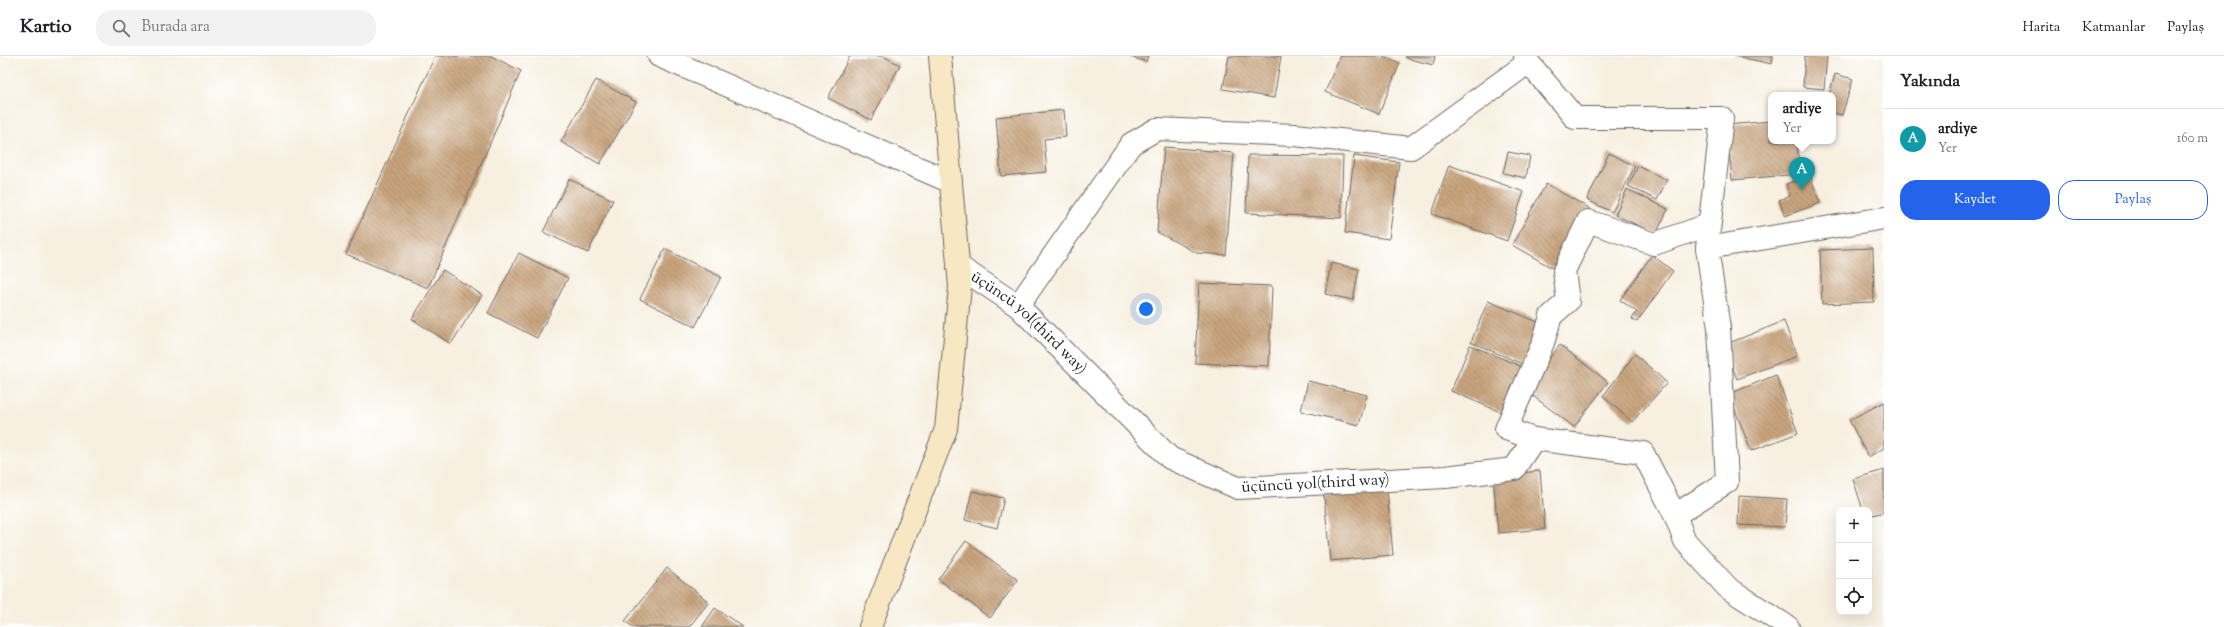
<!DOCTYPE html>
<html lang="tr">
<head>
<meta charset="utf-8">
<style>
	:root { --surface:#fff; --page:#f2f2f2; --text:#202124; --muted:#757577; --line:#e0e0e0; --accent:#2563eb }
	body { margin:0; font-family:"Sorts Mill Goudy",serif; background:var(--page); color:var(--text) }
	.controls { position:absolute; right:12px; bottom:12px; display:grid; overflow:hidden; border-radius:8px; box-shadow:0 4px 16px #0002 }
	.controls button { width:36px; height:36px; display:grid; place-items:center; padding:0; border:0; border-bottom:1px solid var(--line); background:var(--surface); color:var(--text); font:20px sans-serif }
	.you { position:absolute; left:1146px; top:253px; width:14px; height:14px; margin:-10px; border:3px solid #fff; border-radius:50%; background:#1a73e8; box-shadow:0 0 0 6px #1a73e833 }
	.badge { display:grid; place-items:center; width:26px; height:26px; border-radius:50%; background:var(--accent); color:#fff; font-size:13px; font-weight:700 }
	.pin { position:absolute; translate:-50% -33px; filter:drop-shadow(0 1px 2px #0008) }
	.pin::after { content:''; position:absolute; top:21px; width:14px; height:12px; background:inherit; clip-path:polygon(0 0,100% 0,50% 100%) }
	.popup { position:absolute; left:1768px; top:36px; width:68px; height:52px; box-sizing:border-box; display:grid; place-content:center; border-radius:8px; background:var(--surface); filter:drop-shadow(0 1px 3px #0005); font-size:13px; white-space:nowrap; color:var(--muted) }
	.popup b { font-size:15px; color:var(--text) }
	.popup::after { content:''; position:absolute; left:50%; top:100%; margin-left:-8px; border:8px solid transparent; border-top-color:var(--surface) }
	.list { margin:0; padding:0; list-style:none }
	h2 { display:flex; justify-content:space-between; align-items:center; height:52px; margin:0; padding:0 16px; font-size:17px }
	h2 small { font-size:13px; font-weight:400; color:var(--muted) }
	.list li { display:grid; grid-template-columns:26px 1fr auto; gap:12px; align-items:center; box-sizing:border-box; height:60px; padding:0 16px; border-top:1px solid var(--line) }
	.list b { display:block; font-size:15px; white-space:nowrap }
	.list p { margin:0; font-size:13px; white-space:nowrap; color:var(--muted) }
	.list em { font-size:13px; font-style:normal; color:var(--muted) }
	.actions { display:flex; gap:8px; padding:12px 16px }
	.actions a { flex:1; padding:9px 0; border:1px solid var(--accent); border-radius:16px; text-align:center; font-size:14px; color:var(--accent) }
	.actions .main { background:var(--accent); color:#fff }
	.icon { flex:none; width:22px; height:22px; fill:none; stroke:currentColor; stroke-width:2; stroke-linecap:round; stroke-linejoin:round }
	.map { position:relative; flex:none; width:1884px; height:571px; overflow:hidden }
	header { display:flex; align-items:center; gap:24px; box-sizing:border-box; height:56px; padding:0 20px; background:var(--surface); border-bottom:1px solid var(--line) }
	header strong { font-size:19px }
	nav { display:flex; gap:22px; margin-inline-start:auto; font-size:14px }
	.search { width:280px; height:36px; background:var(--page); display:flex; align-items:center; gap:10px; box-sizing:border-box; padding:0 14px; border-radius:16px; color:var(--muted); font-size:15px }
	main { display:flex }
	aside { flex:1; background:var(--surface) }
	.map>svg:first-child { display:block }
	.building { fill:url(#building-back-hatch) }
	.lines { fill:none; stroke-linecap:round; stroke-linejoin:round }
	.street-casing { stroke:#696660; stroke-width:24 }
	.secondary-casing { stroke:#696660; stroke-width:24 }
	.street { stroke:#fff; stroke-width:22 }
	.secondary { stroke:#f7e8c3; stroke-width:22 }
	.labels { text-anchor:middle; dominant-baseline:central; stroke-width:3; stroke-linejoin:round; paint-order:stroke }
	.street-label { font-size:16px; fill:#1c1c1c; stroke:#fff }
</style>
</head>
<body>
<header>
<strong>Kartio</strong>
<div class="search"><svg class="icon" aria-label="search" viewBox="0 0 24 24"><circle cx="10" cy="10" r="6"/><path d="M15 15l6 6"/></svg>Burada ara</div>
<nav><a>Harita</a><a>Katmanlar</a><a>Paylaş</a></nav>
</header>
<main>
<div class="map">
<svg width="1884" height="571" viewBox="0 0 1884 571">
	<defs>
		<pattern id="building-back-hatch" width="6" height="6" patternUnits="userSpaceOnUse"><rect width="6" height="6" fill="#c8a47e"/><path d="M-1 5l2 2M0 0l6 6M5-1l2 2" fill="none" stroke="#a28566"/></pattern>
	</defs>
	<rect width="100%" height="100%" fill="#fff"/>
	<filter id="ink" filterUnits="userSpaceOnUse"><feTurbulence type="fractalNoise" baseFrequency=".025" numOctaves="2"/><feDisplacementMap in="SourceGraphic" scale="8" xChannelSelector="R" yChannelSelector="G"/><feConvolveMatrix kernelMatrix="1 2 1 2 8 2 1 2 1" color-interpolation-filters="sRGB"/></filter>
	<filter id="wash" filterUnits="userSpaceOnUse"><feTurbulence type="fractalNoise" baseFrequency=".012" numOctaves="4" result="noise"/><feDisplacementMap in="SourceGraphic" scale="16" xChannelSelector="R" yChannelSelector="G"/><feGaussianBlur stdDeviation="0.9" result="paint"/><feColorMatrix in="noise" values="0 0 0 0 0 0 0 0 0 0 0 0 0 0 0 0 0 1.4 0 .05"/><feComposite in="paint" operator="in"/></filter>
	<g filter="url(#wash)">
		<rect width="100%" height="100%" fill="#f7efdf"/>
		<g id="blocks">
			<g class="building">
				<polygon points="435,0 491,0 521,15 428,232 346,198"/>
				<polygon points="850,0 883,0 900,9 871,64 828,42"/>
				<polygon points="1128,0 1148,0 1146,6"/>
				<polygon points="1229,0 1281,0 1274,42 1223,33"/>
				<polygon points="1340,0 1383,0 1400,7 1379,58 1325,36"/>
				<polygon points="1406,0 1435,0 1433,9 1406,2"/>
				<polygon points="1734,0 1773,0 1772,8"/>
				<polygon points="1805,0 1827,0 1824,33 1803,31"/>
				<polygon points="1835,18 1853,23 1842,59 1833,57 1833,39 1829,39"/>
				<polygon points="596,24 636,46 600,108 561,86"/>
				<polygon points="1064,54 1066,81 1044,83 1047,116 1001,120 996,61"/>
				<polygon points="1771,65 1771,85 1797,85 1800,118 1732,124 1727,69"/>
				<polygon points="1164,91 1234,97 1226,199 1197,197 1157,176"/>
				<polygon points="1508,96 1530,100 1526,122 1503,117"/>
				<polygon points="1609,97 1635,110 1612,156 1587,144"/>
				<polygon points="1248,99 1343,100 1341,162 1246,157"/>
				<polygon points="1354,100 1399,106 1389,183 1345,177"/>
				<polygon points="1449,109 1524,136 1507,185 1432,158"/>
				<polygon points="1638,110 1667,124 1657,144 1628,130"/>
				<polygon points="1810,119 1820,147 1785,160 1779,144 1790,140 1786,128"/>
				<polygon points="569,123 613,144 588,197 543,176"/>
				<polygon points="1546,128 1589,152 1554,213 1512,189"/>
				<polygon points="1627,133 1668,153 1656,178 1615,159"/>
				<polygon points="1873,192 1874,246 1822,248 1820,194"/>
				<polygon points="665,193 721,221 695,271 640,243"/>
				<polygon points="519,197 568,222 537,282 488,257"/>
				<polygon points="1652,199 1673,215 1637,266 1632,263 1637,256 1620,244"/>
				<polygon points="1331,207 1359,213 1353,244 1325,238"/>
				<polygon points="443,214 482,239 451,288 412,263"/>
				<polygon points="1199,227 1272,230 1269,310 1195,307"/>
				<polygon points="1488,245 1545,269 1527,310 1471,286"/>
				<polygon points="1784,265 1797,300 1737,323 1724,289"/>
				<polygon points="1470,289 1525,312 1505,358 1451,335"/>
				<polygon points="1560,289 1608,326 1574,371 1525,334"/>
				<polygon points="1635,298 1667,327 1632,366 1603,340"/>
				<polygon points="1776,319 1798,377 1751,395 1729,338"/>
				<polygon points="1308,325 1367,339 1359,369 1301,355"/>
				<polygon points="1884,346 1884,392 1868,401 1849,364"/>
				<polygon points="1884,414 1884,456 1869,460 1869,454 1863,454 1853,423"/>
				<polygon points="1540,415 1545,473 1498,477 1493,420"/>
				<polygon points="1387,433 1393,499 1330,505 1324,439"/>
				<polygon points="972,435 1004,442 997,472 965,464"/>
				<polygon points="1739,440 1787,443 1785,471 1738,469"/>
				<polygon points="966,485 1018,524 990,562 938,523"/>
				<polygon points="667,512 709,546 689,571 633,571 625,565"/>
				<polygon points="715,552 743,571 702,571"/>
			</g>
		</g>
	</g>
	<g filter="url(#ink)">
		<use href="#blocks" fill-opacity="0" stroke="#696660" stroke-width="1"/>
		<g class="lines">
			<defs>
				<g id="street">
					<polyline points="659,0 951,126"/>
					<polyline points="1528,6 1575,62 1722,62 1707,192 1719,272 1727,426 1675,459"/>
					<polyline points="1708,169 1654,188 1588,165 1564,215 1568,245 1551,260 1543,287 1506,373 1534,383 1643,397 1675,459 1685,485 1728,532 1788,571"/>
					<polyline points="1707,192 1884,162"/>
					<path id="s1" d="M958 210 1018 250 1170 402 1238 432 1445 421 1514 413 1534 383"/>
					<polyline points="1018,250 1131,88 1157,73 1295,79 1411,92 1518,14 1528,6 1525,0"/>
				</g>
				<polyline id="secondary" points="870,571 946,373 960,231 940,0"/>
			</defs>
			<use href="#street" class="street-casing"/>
			<use href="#secondary" class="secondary-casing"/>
			<use href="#street" class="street"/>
			<use href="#secondary" class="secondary"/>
		</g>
	</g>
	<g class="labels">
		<g class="street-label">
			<text stroke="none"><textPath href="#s1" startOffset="91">üçüncü yol(third way)</textPath></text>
			<text stroke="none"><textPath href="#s1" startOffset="439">üçüncü yol(third way)</textPath></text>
		</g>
	</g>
</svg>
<div class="controls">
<button>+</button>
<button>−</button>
<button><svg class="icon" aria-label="locate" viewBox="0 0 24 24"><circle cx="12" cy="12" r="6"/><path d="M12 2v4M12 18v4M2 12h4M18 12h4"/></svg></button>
</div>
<div class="you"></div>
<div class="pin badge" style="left:1802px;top:134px;background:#0f9aa8">A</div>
<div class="popup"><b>ardiye</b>Yer</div>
</div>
<aside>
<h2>Yakında<small></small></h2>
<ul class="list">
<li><span class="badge" style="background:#0f9aa8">A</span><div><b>ardiye</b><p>Yer</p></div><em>160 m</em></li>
</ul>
<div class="actions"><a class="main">Kaydet</a><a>Paylaş</a></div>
</aside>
</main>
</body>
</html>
